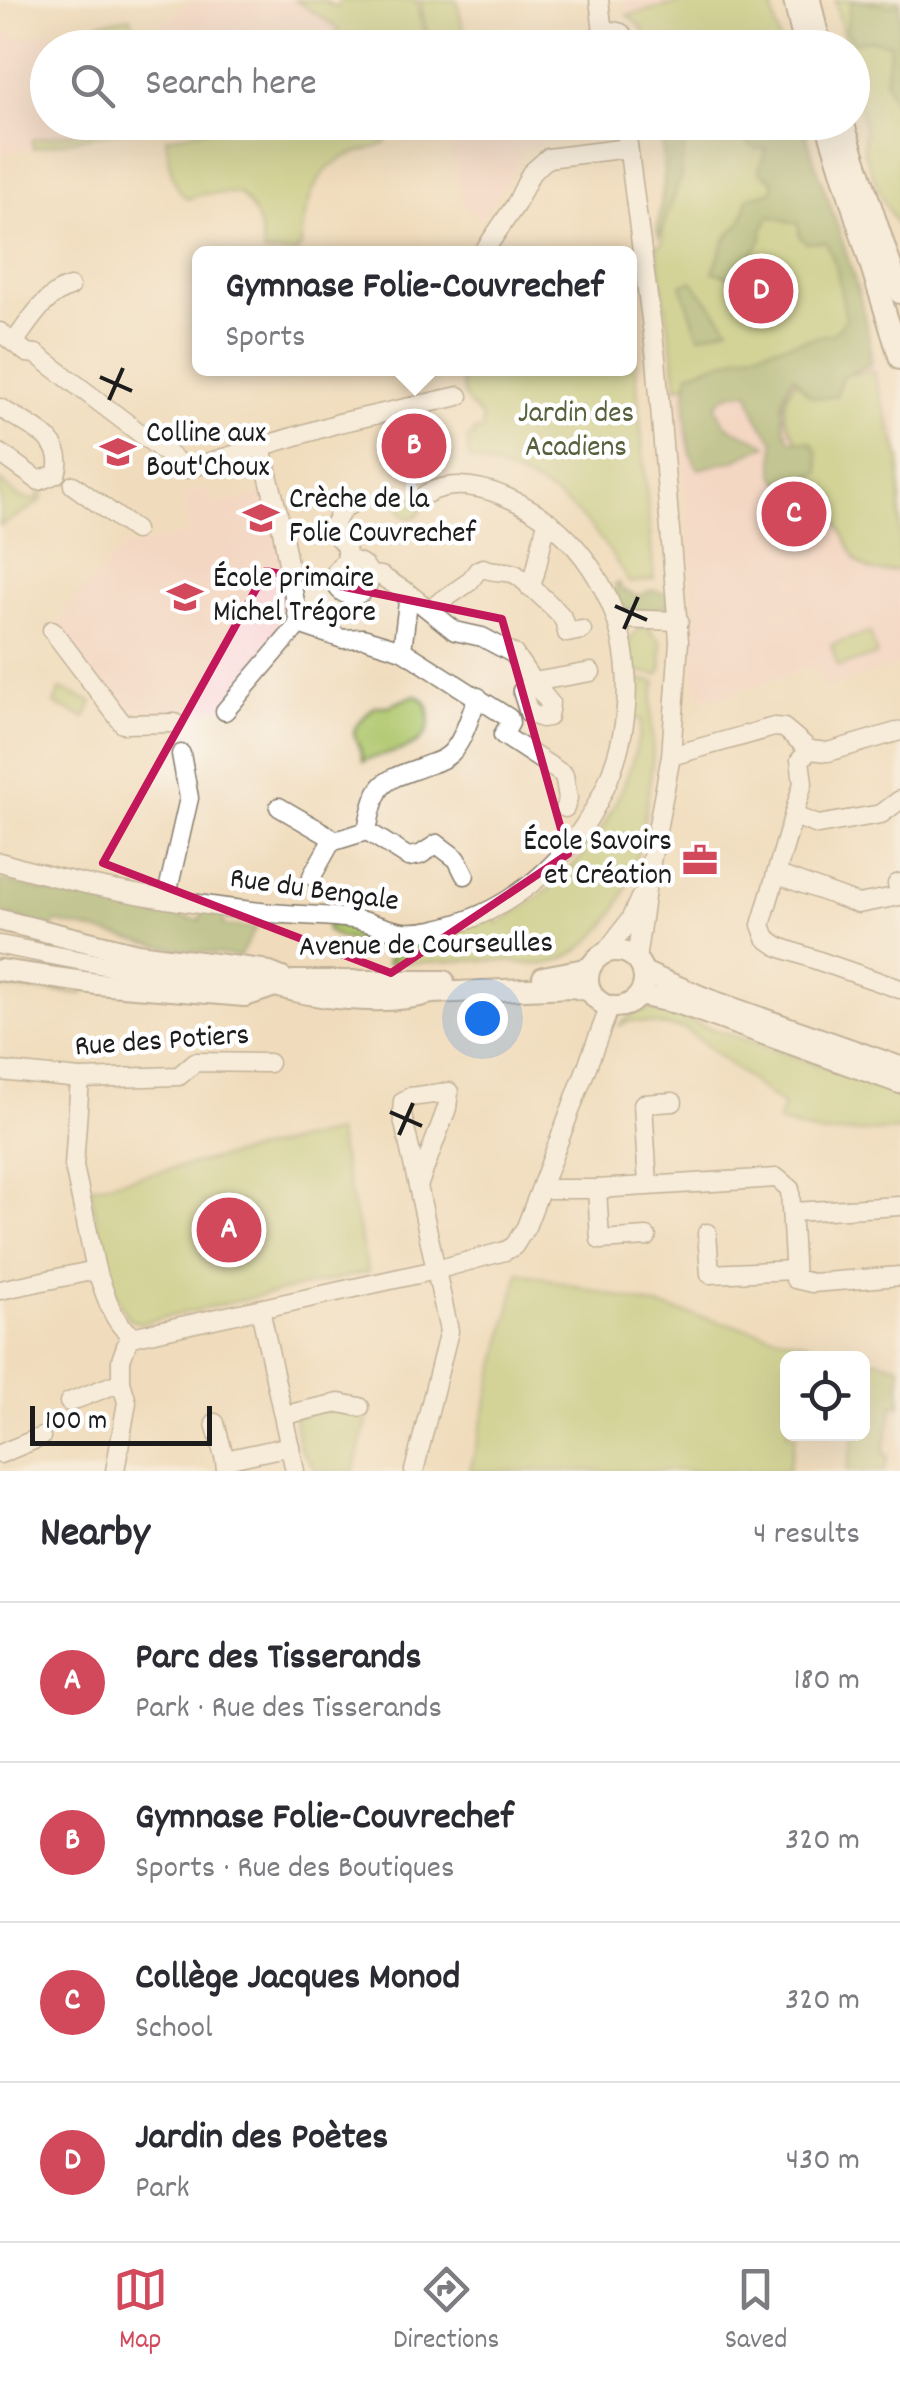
<!DOCTYPE html>
<html lang="en">
<head>
<meta charset="utf-8">
<style>
	:root { --surface:#fff; --page:#f7f7f7; --text:#2b2b33; --muted:#7c7c81; --line:#e1e1e2; --accent:#d1495b }
	body { margin:0; font-family:Dekko,sans-serif; background:var(--page); color:var(--text) }
	.controls { position:absolute; right:30px; bottom:30px; display:grid; overflow:hidden; border-radius:15px; box-shadow:0 10px 40px #0002 }
	.controls button { width:90px; height:90px; display:grid; place-items:center; padding:0; border:0; border-bottom:2px solid var(--line); background:var(--surface); color:var(--text); font:50px sans-serif }
	.scale { position:absolute; left:30px; bottom:25px; width:182px; box-sizing:border-box; padding-left:10px; border:5px solid #1c1c1c; border-top:0; font-size:28px; line-height:35px; white-space:nowrap; color:#1c1c1c; -webkit-text-stroke:8px #fff; paint-order:stroke }
	.you { position:absolute; left:482px; top:1018px; width:35px; height:35px; margin:-25px; border:8px solid #fff; border-radius:50%; background:#1a73e8; box-shadow:0 0 0 15px #1a73e833 }
	.badge { display:grid; place-items:center; width:65px; height:65px; border-radius:50%; background:var(--accent); color:#fff; font-size:32px; font-weight:700 }
	.pin { position:absolute; translate:-50% -50%; border:5px solid #fff; box-shadow:0 2px 10px #0006 }
	.popup { position:absolute; left:192px; top:246px; width:445px; height:130px; box-sizing:border-box; display:grid; place-content:center; border-radius:15px; background:var(--surface); filter:drop-shadow(0 2px 8px #0005); font-size:32px; white-space:nowrap; color:var(--muted) }
	.popup b { font-size:38px; color:var(--text) }
	.popup::after { content:''; position:absolute; left:50%; top:100%; margin-left:-20px; border:20px solid transparent; border-top-color:var(--surface) }
	.list { margin:0; padding:0; list-style:none }
	h2 { display:flex; justify-content:space-between; align-items:center; height:130px; margin:0; padding:0 40px; font-size:42px }
	h2 small { font-size:32px; font-weight:400; color:var(--muted) }
	.list li { display:grid; grid-template-columns:65px 1fr auto; gap:30px; align-items:center; box-sizing:border-box; height:160px; padding:0 40px; border-top:2px solid var(--line) }
	.list b { display:block; font-size:38px; white-space:nowrap }
	.list p { margin:0; font-size:32px; white-space:nowrap; color:var(--muted) }
	.list em { font-size:32px; font-style:normal; color:var(--muted) }
	.icon { flex:none; width:55px; height:55px; fill:none; stroke:currentColor; stroke-width:2; stroke-linecap:round; stroke-linejoin:round }
	.map { position:relative; flex:none; width:900px; height:1471px; overflow:hidden }
	.search { position:absolute; background:var(--surface); box-shadow:0 10px 40px #0002; left:30px; right:30px; top:30px; height:110px; display:flex; align-items:center; gap:25px; box-sizing:border-box; padding:0 35px; border-radius:55px; color:var(--muted); font-size:38px }
	.sheet { height:770px; background:var(--surface) }
	nav { display:flex; justify-content:space-around; align-items:center; box-sizing:border-box; height:140px; border-top:2px solid var(--line); background:var(--surface); font-size:28px; color:var(--muted) }
	nav a { display:grid; justify-items:center; gap:5px }
	nav .on { color:var(--accent) }
	.map>svg:first-child { display:block }
	.built { fill:#f7d0cd }
	.green { fill:#b0c86e; stroke:#667245; stroke-width:2.5 }
	.forest { fill:#8cac61; stroke:#54643e; stroke-width:2.5 }
	.lines { fill:none; stroke-linecap:round; stroke-linejoin:round }
	.minor-casing { stroke:#867c6c; stroke-width:21 }
	.major-casing { stroke:#867c6c; stroke-width:24 }
	.minor { stroke:#fff; stroke-width:18 }
	.major { stroke:#fff; stroke-width:20 }
	.marked { fill:none; stroke:#c2185b; stroke-width:8; stroke-linejoin:round }
	.ticks { fill:none; stroke:#1c1c1c; stroke-width:4 }
	.labels { text-anchor:middle; dominant-baseline:central; stroke-width:9; stroke-linejoin:round; paint-order:stroke }
	.park-label { font-size:30px; fill:#57613d; stroke:#fff }
	.poi-label { font-size:30px; fill:#1c1c1c; stroke:#fff; text-anchor:start }
	.street-label { font-size:30px; fill:#1c1c1c; stroke:#fff }
</style>
</head>
<body>
<div class="map">
<svg width="900" height="1471" viewBox="0 0 900 1471">
	<rect width="100%" height="100%" fill="#fff"/>
	<filter id="ink" filterUnits="userSpaceOnUse"><feTurbulence type="fractalNoise" baseFrequency=".01" numOctaves="2"/><feDisplacementMap in="SourceGraphic" scale="20" xChannelSelector="R" yChannelSelector="G"/><feConvolveMatrix kernelMatrix="1 2 1 2 8 2 1 2 1" color-interpolation-filters="sRGB"/></filter>
	<filter id="wash" filterUnits="userSpaceOnUse"><feTurbulence type="fractalNoise" baseFrequency=".0048" numOctaves="4" result="noise"/><feDisplacementMap in="SourceGraphic" scale="40" xChannelSelector="R" yChannelSelector="G"/><feGaussianBlur stdDeviation="2.25" result="paint"/><feColorMatrix in="noise" values="0 0 0 0 0 0 0 0 0 0 0 0 0 0 0 0 0 1.4 0 .05"/><feComposite in="paint" operator="in"/></filter>
	<g filter="url(#wash)">
		<rect width="100%" height="100%" fill="#f0dcbc"/>
		<g class="built">
			<polygon points="191,0 295,0 339,29 327,48 158,47 155,32"/>
			<polygon points="624,0 694,0 627,15"/>
			<polygon points="130,16 137,47 48,48 48,122 153,124 0,155 0,27 18,39"/>
			<polygon points="596,123 596,127 519,150 515,172 481,219 464,206 447,123"/>
			<polygon points="866,331 900,439 900,665 825,689 815,666 709,700 702,698 695,680 694,600 677,387"/>
			<polygon points="209,488 213,505 269,494 296,616 226,706 147,723 127,719 58,631 66,609 123,548 189,533 183,494"/>
		</g>
		<g class="green">
			<polygon points="295,0 323,0 336,8 341,0 416,0 423,31 447,47 448,44 426,30 420,0 457,0 467,47 327,47 339,29"/>
			<polygon points="694,0 770,0 781,47 652,47 641,27 627,15"/>
			<polygon points="835,0 900,0 900,232 881,196 864,152 864,127 853,72 852,48 846,47"/>
			<polygon points="131,17 137,47 124,47 116,36 101,35 98,23"/>
			<polygon points="569,33 571,43 550,47 504,47"/>
			<polygon points="152,122 153,124 33,148 32,140 94,129 94,123 98,123 100,129 118,125 118,123"/>
			<path d="M377 122 381 137 386 143C373 150 358 151 343 158 311 174 303 215 301 247L294 253H264C261 228 258 211 238 193L202 194 187 199C170 184 169 159 166 138L236 123Z"/>
			<path d="M665 123H803L866 331 677 387C672 339 662 294 657 245L662 244 670 154Z"/>
			<path d="M629 289 654 579 629 583C588 510 550 481 469 459L468 438 473 437V431L483 430 482 417C462 400 463 394 460 372L469 369 629 368Z"/>
			<path d="M873 371 900 458V569C881 574 871 574 856 560L786 419C783 400 788 387 802 373 825 373 852 377 873 371Z"/>
			<polygon points="0,481 19,497 37,501 39,492 44,497 39,503 0,526"/>
			<circle cx="411" cy="507" r="11"/>
			<path d="M642 627 650 628 652 634 661 641 662 670 658 675 634 671C630 654 623 637 642 627Z"/>
			<polygon points="870,632 877,655 838,667 831,645"/>
			<path d="M634 679 656 682C646 717 656 734 652 766 642 836 634 934 555 962 537 968 520 962 502 961 464 959 425 964 387 963V958L395 957 394 948 341 938 327 931V924L360 926 387 935 493 914 498 924 550 889 584 854 577 848 586 836 594 841C618 803 636 764 642 719L632 718Z"/>
			<polygon points="60,689 92,702 85,718 54,704"/>
			<path d="M415 695C424 699 428 703 429 713 434 752 388 751 363 761 357 725 341 740 375 706H389Z"/>
			<polygon points="654,1009 900,1092 900,1130 821,1134 778,1122 783,1106 685,1029 632,1021 618,1026 635,1012"/>
			<polygon points="336,1132 368,1272 140,1323 128,1319 109,1281 90,1187"/>
			<polygon points="519,1272 900,1366 900,1406 893,1405 883,1454 888,1455 885,1471 847,1471 855,1434 862,1434 862,1358 788,1358 788,1434 796,1434 788,1471 470,1471"/>
			<polygon points="344,1406 369,1413 354,1471 317,1471 300,1449 294,1417"/>
		</g>
		<g class="forest">
			<polygon points="856,0 889,6 900,3 900,117 885,80 890,44 871,40 854,43 846,31 851,3"/>
			<path d="M741 123H801C817 172 877 322 870 365L842 377 836 396C812 402 807 396 794 376 779 395 779 420 790 440L811 442 817 451 820 472 794 483H781L774 475V441L757 418 749 393C735 390 725 394 716 405 725 437 743 429 767 445L735 460 699 469C683 452 684 395 689 373L744 354 834 333 846 319 836 266 826 242 806 243 800 237 798 224 770 216 762 229V240L734 278 713 272 725 240 743 219 748 197 773 191V181L759 171 766 148 756 149 745 142Z"/>
			<polygon points="662,127 686,132 680,180 659,237 657,231 664,182"/>
			<polygon points="692,281 729,327 699,336 681,285"/>
			<circle cx="352" cy="578" r="14"/>
			<path d="M619 583 622 590 638 596 652 590 669 594V606C649 615 637 614 617 605L615 584Z"/>
			<polygon points="0,880 77,899 80,890 94,892 93,902 200,920 202,911 224,915 223,926 256,928 239,957 165,947 56,922 53,928 0,914"/>
			<polygon points="0,979 85,994 0,988"/>
		</g>
	</g>
	<g filter="url(#ink)">
		<g class="lines">
			<defs>
				<g id="minor">
					<polyline points="599,0 603,32"/>
					<path d="M590 48C596 33 606 28 621 33L632 48"/>
					<polyline points="625,122 656,358 679,641 671,756 647,883 636,960"/>
					<polyline points="482,254 516,204 531,173 548,158 628,148"/>
					<polyline points="0,332 27,353 36,354 187,469 339,423 459,396"/>
					<path d="M14 343C28 323 46 293 70 287"/>
					<path d="M0 408C25 424 69 439 56 474L39 481 0 453"/>
					<polyline points="261,448 281,525 299,624"/>
					<polyline points="73,485 135,530"/>
					<polyline points="348,561 345,545 331,530 342,510 354,502"/>
					<circle cx="352" cy="578" r="17"/>
					<polyline points="369,575 381,576 408,593 455,631 482,637 514,654 533,682 591,672"/>
					<path d="M530 588C540 566 539 543 548 521"/>
					<path d="M430 609 469 582 478 570 483 568C494 573 505 570 515 574 521 577 558 611 562 617 566 623 566 627 567 633L582 630"/>
					<polyline points="617,619 679,621"/>
					<polyline points="299,624 343,639 363,638 402,650 509,718 510,723 503,735 564,775 568,798 565,808"/>
					<polyline points="52,630 123,724 175,723"/>
					<polyline points="402,650 409,594"/>
					<polygon points="533,682 550,703 548,717 542,718 529,713 522,691"/>
					<polyline points="225,711 299,624"/>
					<polyline points="900,731 828,752 810,750 800,760 803,783 761,925 766,938 779,947 900,989"/>
					<polyline points="671,756 774,727 784,728 810,750"/>
					<polyline points="279,807 329,836 331,842 312,876"/>
					<polyline points="794,816 818,825 881,814 900,800"/>
					<polyline points="367,831 408,857 420,855 437,844 457,859 465,875"/>
					<path d="M331 842 367 831C377 776 383 782 430 764 437 762 445 759 451 753 464 740 470 714 478 697"/>
					<path d="M0 862C85 888 173 902 260 912 292 916 327 914 358 920 390 927 396 937 432 930 589 899 681 706 592 569 571 537 542 512 506 497 480 486 452 480 426 494"/>
					<polyline points="776,874 858,904 900,896 897,884 900,883"/>
					<polyline points="166,899 189,798 181,754"/>
					<polyline points="0,945 109,966 264,982"/>
					<polyline points="605,953 630,920 640,898"/>
					<polyline points="0,1071 80,1079 179,1076 195,1062 269,1063"/>
					<polyline points="80,1079 74,1166 96,1270"/>
					<polyline points="648,1185 643,1104 673,1102"/>
					<polyline points="541,1189 597,1189 777,1178 790,1189 795,1279 812,1283 900,1276"/>
					<polyline points="597,1189 600,1240 647,1237"/>
					<polyline points="792,1212 900,1206"/>
					<polyline points="707,1233 710,1274 794,1270"/>
					<path d="M0 1290 96 1270C105 1290 113 1330 136 1336L436 1270 505 1251 514 1246 526 1227 610 1006"/>
					<polyline points="260,1309 295,1471"/>
					<polyline points="69,1402 121,1382"/>
					<polyline points="284,1415 339,1403 360,1407"/>
					<polyline points="215,1423 225,1460"/>
					<polyline points="0,1454 41,1437"/>
					<polyline points="115,1471 127,1402 121,1382 121,1360 130,1335"/>
					<polyline points="226,1471 225,1460 290,1446"/>
					<polyline points="414,1471 449,1331 418,1186 447,1108 449,1092 410,1097 403,1101 402,1114 418,1186"/>
				</g>
				<g id="major">
					<polyline points="794,0 805,48"/>
					<polyline points="810,0 821,48"/>
					<polyline points="826,122 900,359"/>
					<polyline points="843,122 900,293"/>
					<polyline points="0,920 137,954 262,970 282,978"/>
					<circle cx="616" cy="979" r="28"/>
					<polyline points="0,970 97,984 245,996 275,986"/>
					<polyline points="643,972 707,999 900,1067"/>
					<polyline points="543,977 590,968"/>
					<polyline points="293,981 444,981"/>
					<path d="M264 982C311 999 385 1007 432 993L572 987 591 991"/>
					<polyline points="639,995 680,1004 900,1083"/>
				</g>
			</defs>
			<use href="#minor" class="minor-casing"/>
			<use href="#major" class="major-casing"/>
			<use href="#minor" class="minor"/>
			<use href="#major" class="major"/>
		</g>
	</g>
	<path d="M0 0H900V1471H0ZM266 571 502 619 568 854 391 973 103 863Z" fill="#f0dcbc" fill-opacity=".55" fill-rule="evenodd"/>
	<path class="marked" d="M266 571 502 619 568 854 391 973 103 863Z"/>
	<path class="ticks" d="M100 377 132 391M109 400 123 368M615 606 647 620M624 629 638 597M390 1112 422 1126M399 1135 413 1103"/>
	<defs>
		<symbol id="school-bare" viewBox="-9 -9 18 18"><path d="M0-5L7-2L0 1L-7-2ZM-4 1L0 2.5L4 1V4Q0 6-4 4Z" fill="#d1495b" stroke="#fff" stroke-width="2.5" paint-order="stroke"/></symbol>
		<symbol id="office-bare" viewBox="-9 -9 18 18"><path d="M-6-3h4V-5.5h4V-3h4V5H-6ZM-1-4.5V-3h2v-1.5ZM-6 0V1H6V0Z" fill="#d1495b" stroke="#fff" stroke-width="2.5" paint-order="stroke"/></symbol>
	</defs>
	<g fill-rule="evenodd">
		<use href="#school-bare" x="93" y="427" width="50" height="50"/>
		<use href="#school-bare" x="236" y="493" width="50" height="50"/>
		<use href="#school-bare" x="160" y="572" width="50" height="50"/>
		<use href="#office-bare" x="675" y="835" width="50" height="50"/>
	</g>
	<g class="labels">
		<g class="park-label">
			<text x="576" y="415">Jardin des<tspan x="576" dy="34">Acadiens</tspan></text>
		</g>
		<g class="poi-label">
			<text x="146" y="435">Colline aux<tspan x="146" dy="34">Bout'Choux</tspan></text>
			<text x="289" y="501">Crèche de la<tspan x="289" dy="34">Folie Couvrechef</tspan></text>
			<text x="213" y="580">École primaire<tspan x="213" dy="34">Michel Trégore</tspan></text>
			<text x="672" y="843" text-anchor="end">École Savoirs<tspan x="672" dy="34">et Création</tspan></text>
		</g>
		<g class="street-label">
			<text transform="translate(314 892) rotate(8)">Rue du Bengale</text>
			<text transform="translate(426 947) rotate(-1)">Avenue de Courseulles</text>
			<text transform="translate(162 1043) rotate(-4)">Rue des Potiers</text>
		</g>
	</g>
</svg>
<div class="controls">
<button><svg class="icon" aria-label="locate" viewBox="0 0 24 24"><circle cx="12" cy="12" r="6"/><path d="M12 2v4M12 18v4M2 12h4M18 12h4"/></svg></button>
</div>
<div class="scale">100 m</div>
<div class="you"></div>
<div class="pin badge" style="left:229px;top:1230px">A</div>
<div class="pin badge" style="left:414px;top:446px">B</div>
<div class="popup"><b>Gymnase Folie-Couvrechef</b>Sports</div>
<div class="pin badge" style="left:794px;top:514px">C</div>
<div class="pin badge" style="left:761px;top:291px">D</div>
<div class="search"><svg class="icon" aria-label="search" viewBox="0 0 24 24"><circle cx="10" cy="10" r="6"/><path d="M15 15l6 6"/></svg>Search here</div>
</div>
<section class="sheet">
<h2>Nearby<small>4 results</small></h2>
<ul class="list">
<li><span class="badge">A</span><div><b>Parc des Tisserands</b><p>Park · Rue des Tisserands</p></div><em>180 m</em></li>
<li><span class="badge">B</span><div><b>Gymnase Folie-Couvrechef</b><p>Sports · Rue des Boutiques</p></div><em>320 m</em></li>
<li><span class="badge">C</span><div><b>Collège Jacques Monod</b><p>School</p></div><em>320 m</em></li>
<li><span class="badge">D</span><div><b>Jardin des Poètes</b><p>Park</p></div><em>430 m</em></li>
</ul>
</section>
<nav>
<a class="on"><svg class="icon" aria-label="map" viewBox="0 0 24 24"><path d="M3 6l6-2 6 2 6-2v14l-6 2-6-2-6 2zM9 4v14M15 6v14"/></svg>Map</a>
<a><svg class="icon" aria-label="directions" viewBox="0 0 24 24"><path d="M12 3l9 9-9 9-9-9zM9 14v-3h6M13 9l2 2-2 2"/></svg>Directions</a>
<a><svg class="icon" aria-label="saved" viewBox="0 0 24 24"><path d="M7 4h10v16l-5-4-5 4z"/></svg>Saved</a>
</nav>
</body>
</html>
